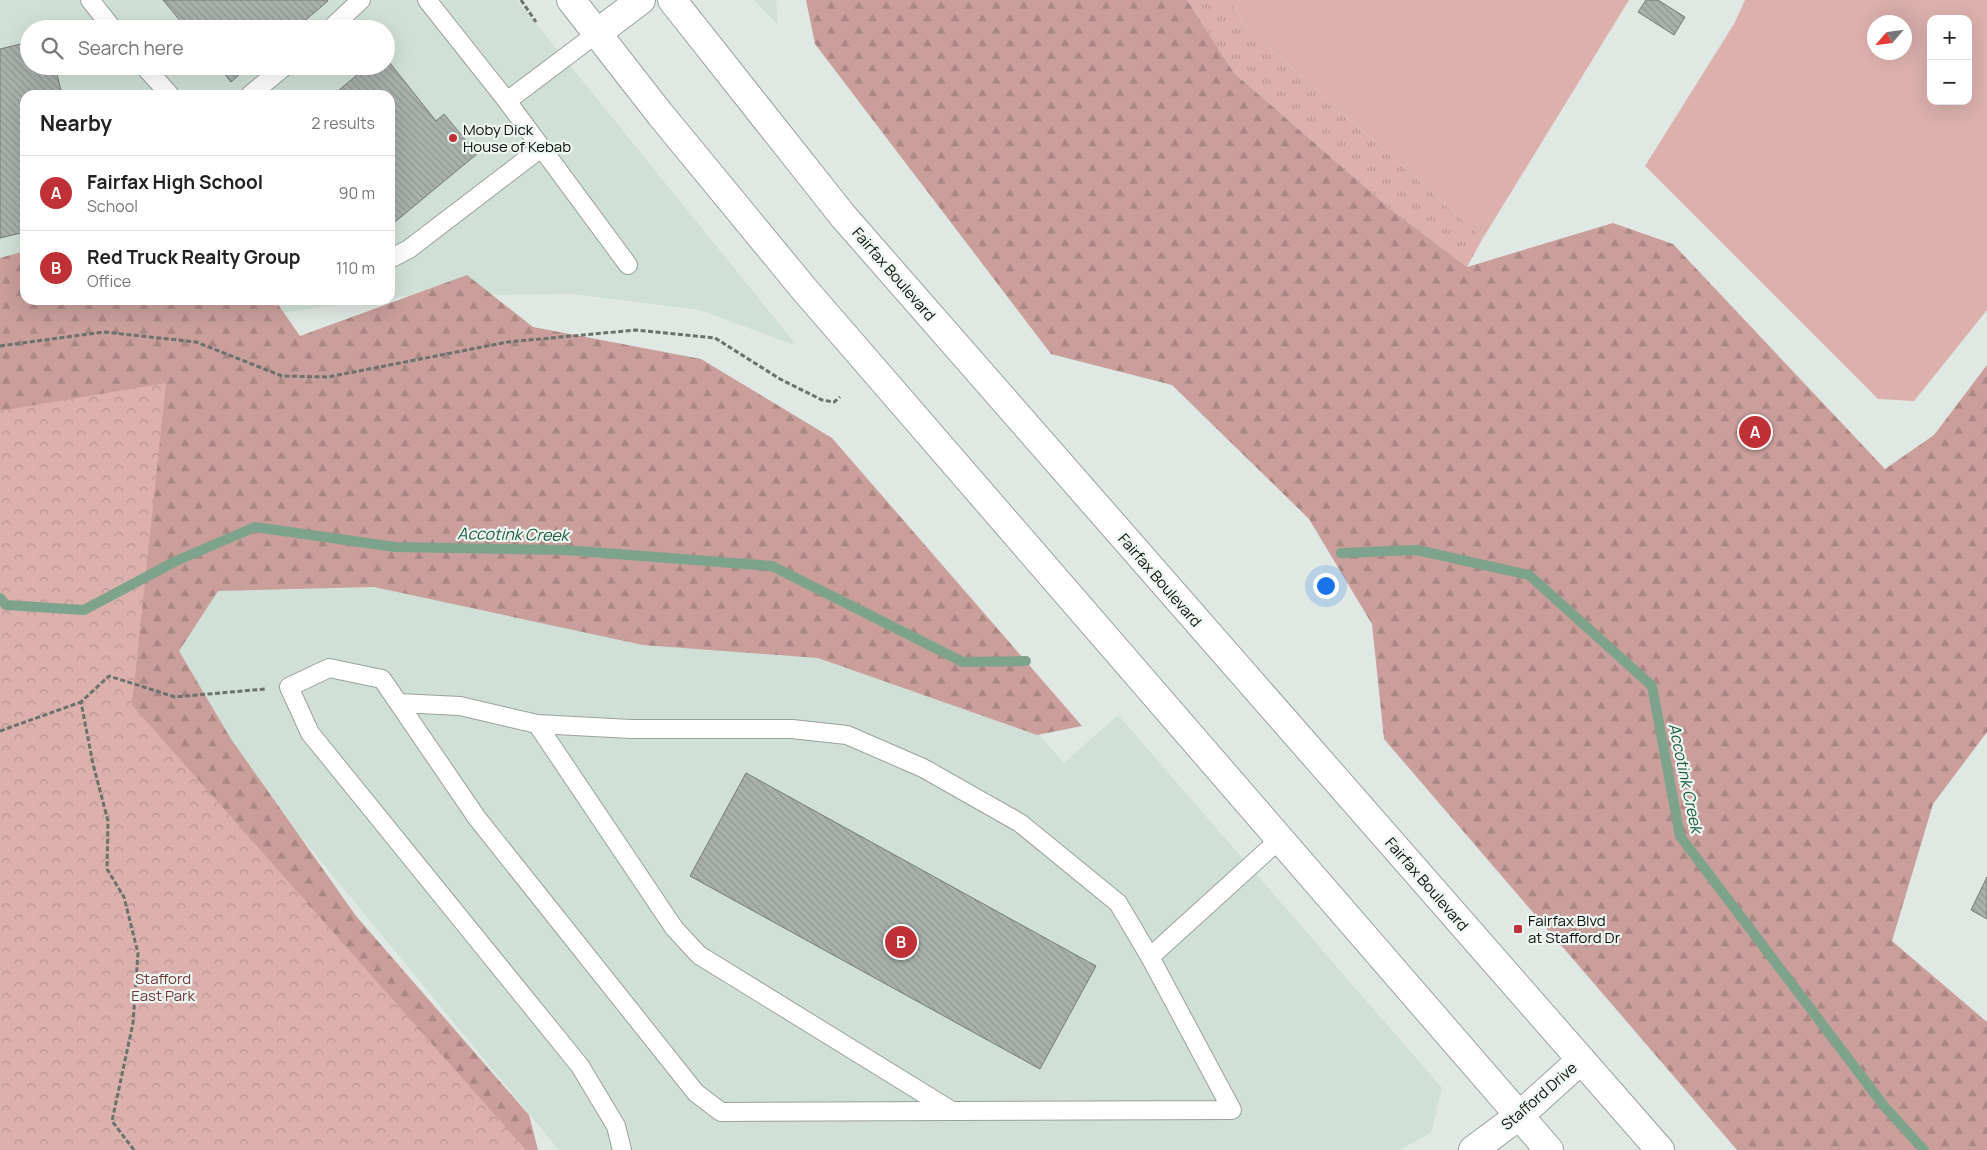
<!DOCTYPE html>
<html lang="en">
<head>
<meta charset="utf-8">
<style>
	:root { --surface:#fff; --page:#f6f6f6; --text:#222; --muted:#767676; --line:#e0e0e0; --accent:#c03137 }
	body { margin:0; font-family:Manrope,sans-serif; background:var(--page); color:var(--text) }
	.controls { position:absolute; right:15px; top:15px; display:grid; overflow:hidden; border-radius:10px; box-shadow:0 5px 20px #0002 }
	.controls button { width:45px; height:45px; display:grid; place-items:center; padding:0; border:0; border-bottom:1px solid var(--line); background:var(--surface); color:var(--text); font:25px sans-serif }
	.compass { position:absolute; left:1867px; top:15px; width:45px; height:45px; border-radius:50%; background:var(--surface); box-shadow:0 5px 20px #0002; rotate:242deg }
	.you { position:absolute; left:1325px; top:585px; width:18px; height:18px; margin:-12px; border:4px solid #fff; border-radius:50%; background:#1a73e8; box-shadow:0 0 0 8px #1a73e833 }
	.badge { display:grid; place-items:center; width:32px; height:32px; border-radius:50%; background:var(--accent); color:#fff; font-size:16px; font-weight:700 }
	.pin { position:absolute; translate:-50% -50%; border:2px solid #fff; box-shadow:0 1px 5px #0006 }
	.list { margin:0; padding:0; list-style:none }
	h2 { display:flex; justify-content:space-between; align-items:center; height:65px; margin:0; padding:0 20px; font-size:21px }
	h2 small { font-size:16px; font-weight:400; color:var(--muted) }
	.list li { display:grid; grid-template-columns:32px 1fr auto; gap:15px; align-items:center; box-sizing:border-box; height:75px; padding:0 20px; border-top:1px solid var(--line) }
	.list b { display:block; font-size:19px; white-space:nowrap }
	.list p { margin:0; font-size:16px; white-space:nowrap; color:var(--muted) }
	.list em { font-size:16px; font-style:normal; color:var(--muted) }
	.icon { flex:none; width:28px; height:28px; fill:none; stroke:currentColor; stroke-width:2; stroke-linecap:round; stroke-linejoin:round }
	.map { position:relative; flex:none; width:1987px; height:1150px; overflow:hidden }
	.search { position:absolute; background:var(--surface); box-shadow:0 5px 20px #0002; left:20px; top:20px; width:375px; height:55px; display:flex; align-items:center; gap:12px; box-sizing:border-box; padding:0 18px; border-radius:28px; color:var(--muted); font-size:19px }
	.panel { position:absolute; background:var(--surface); box-shadow:0 5px 20px #0002; left:20px; top:90px; width:375px; height:215px; border-radius:15px }
	.map>svg:first-child { display:block }
	.built { fill:#d0e0d6; fill-rule:evenodd }
	.grass { fill:url(#grass-tufts) }
	.forest { fill:url(#forest-firs) }
	.park { fill:url(#park-crowns) }
	.pitch { fill:#dbb0ad; fill-rule:evenodd }
	.lines { fill:none; stroke-linecap:round; stroke-linejoin:round }
	.stream { stroke:#7ea38d; stroke-width:10 }
	.building { fill:url(#building-back-hatch); stroke:#747c77 }
	.service-casing { stroke:#99a19c; stroke-width:20 }
	.minor-casing { stroke:#99a19c; stroke-width:30 }
	.tertiary-casing { stroke:#99a19c; stroke-width:30 }
	.primary-casing { stroke:#99a19c; stroke-width:30 }
	.path { stroke:#6b716d; stroke-width:3; stroke-dasharray:5 2.5; stroke-linecap:butt }
	.service { stroke:#fff; stroke-width:18 }
	.minor { stroke:#fff; stroke-width:28 }
	.tertiary { stroke:#fff; stroke-width:28 }
	.primary { stroke:#fff; stroke-width:28 }
	.poi-dot { fill:#c03137; stroke:#edf6f0; stroke-width:2 }
	.labels { text-anchor:middle; dominant-baseline:central; stroke-width:4.5; stroke-linejoin:round; paint-order:stroke }
	.poi-label { font-size:15px; fill:#0b0e0c; stroke:#edf6f0; text-anchor:start }
	.street-label { font-size:15px; fill:#0b0e0c; stroke:#edf6f0 }
	.park-label { font-size:15px; fill:#713836; stroke:#edf6f0 }
	.water-label { font-size:16px; font-style:italic; fill:#1c5b3e; stroke:#edf6f0 }
</style>
</head>
<body>
<div class="map">
<svg width="1987" height="1150" viewBox="0 0 1987 1150">
	<defs>
		<pattern id="grass-tufts" width="24" height="20" patternUnits="userSpaceOnUse" patternTransform="scale(1.25)"><rect width="24" height="20" fill="#dbb0ad"/><path d="M3 7l-1-3M5 7V3M7 7l1-3M15 17l-1-3M17 17v-4M19 17l1-3" fill="none" stroke="#bb9694"/></pattern>
		<pattern id="forest-firs" width="22" height="20" patternUnits="userSpaceOnUse" patternTransform="scale(1.25)"><rect width="22" height="20" fill="#c99e9b"/><path d="M5 1l3.5 6h-7zM16 11l3.5 6h-7z" fill="#ab8784"/></pattern>
		<pattern id="park-crowns" width="20" height="18" patternUnits="userSpaceOnUse" patternTransform="scale(1.25)"><rect width="20" height="18" fill="#dbb0ad"/><path d="M2 6a3 3 0 1 1 6 0M12 15a3 3 0 1 1 6 0" fill="none" stroke="#bb9694"/></pattern>
		<pattern id="building-back-hatch" width="6" height="6" patternUnits="userSpaceOnUse" patternTransform="scale(1.25)"><rect width="6" height="6" fill="#a9b1ac"/><path d="M-1 5l2 2M0 0l6 6M5-1l2 2" fill="none" stroke="#909793"/></pattern>
	</defs>
	<rect width="100%" height="100%" fill="#e0e8e3"/>
	<g class="built">
		<path d="M0 0H517L794 342 792 344 700 310 572 294 405 296 390 298V95H25V300H375L280 313 388 448 932 612 1064 763 1118 715 1442 1088 1431 1133 1399 1150H559L99 592 0 507ZM29 29H386V66H29Z"/>
		<polygon points="754,0 776,0 778,25"/>
	</g>
	<polygon class="grass" points="1187,0 1229,0 1247,28 1483,238 1467,267 1389,208 1234,73"/>
	<g class="forest">
		<polygon points="806,0 1187,0 1234,73 1389,208 1467,267 1613,223 1673,244 1885,469 1934,435 1987,365 1987,732 1933,804 1892,941 1987,1022 1987,1150 1737,1150 1384,739 1372,624 1309,519 1172,385 1051,354 815,44"/>
		<polygon points="25,251 25,300 275,300 300,336 467,275 533,327 701,359 832,438 1082,726 1037,735 818,658 643,645 374,587 218,591 179,651 231,739 356,916 529,1115 538,1150 0,1150 0,258"/>
	</g>
	<polygon class="park" points="166,383 132,705 526,1150 0,1150 0,411"/>
	<g class="pitch">
		<polygon points="1229,0 1629,0 1483,238 1247,28"/>
		<path d="M1745 0H1987V310L1914 401 1878 399 1645 166 1734 24ZM1931 19H1968V101H1931ZM1874 22H1904V52H1874Z"/>
	</g>
	<g class="lines">
		<g class="stream">
			<polyline points="1341,553 1417,550 1529,575 1652,686 1680,836 1884,1106 1924,1150"/>
			<polyline points="0,598 6,605 84,610 176,561 255,527 395,547 565,550 772,566 963,662 1026,661"/>
		</g>
	</g>
	<g class="building">
		<polygon points="163,0 327,0 328,1 295,29 187,29"/>
		<polygon points="1646,0 1658,0 1685,17 1674,35 1638,12"/>
		<polygon points="29,42 29,66 55,66 62,95 25,95 25,232 0,238 0,49"/>
		<polygon points="386,58 436,121 444,114 477,154 390,226 390,95 333,95 368,66 386,66"/>
		<polygon points="218,66 249,66 231,82"/>
		<polygon points="746,773 1096,966 1040,1069 690,876"/>
		<polygon points="1987,877 1987,919 1971,910"/>
	</g>
	<g class="lines">
		<defs>
			<g id="service">
				<polyline points="90,0 113,29"/>
				<polyline points="427,0 507,101"/>
				<polyline points="330,29 361,0"/>
				<polyline points="596,34 507,101 628,265"/>
				<polyline points="144,66 170,95"/>
				<polyline points="250,95 285,66"/>
				<polyline points="390,259 409,249 541,148"/>
				<polyline points="399,703 460,706 537,724 631,729 792,729 847,735 923,768 1020,823 1118,903 1150,957"/>
				<polyline points="537,724 674,928 699,955 952,1111"/>
				<polyline points="622,1150 616,1126 580,1066 310,733 289,687 329,668 382,679 477,818 696,1093 721,1112 1232,1110 1150,957 1280,839"/>
			</g>
			<polyline id="minor" points="1473,1150 1520,1115 1581,1060"/>
			<polyline id="tertiary" points="596,34 641,0"/>
			<g id="primary">
				<polyline points="571,0 660,114 804,289 1549,1150"/>
				<polyline points="672,0 843,216 1660,1150"/>
			</g>
		</defs>
		<use href="#service" class="service-casing"/>
		<use href="#minor" class="minor-casing"/>
		<use href="#tertiary" class="tertiary-casing"/>
		<use href="#primary" class="primary-casing"/>
		<g class="path">
			<polyline points="521,0 536,22"/>
			<polyline points="0,346 104,332 196,342 282,376 328,377 508,342 636,330 715,338 780,379 822,400 834,402 840,397"/>
			<polyline points="0,731 81,702"/>
			<polyline points="134,1150 112,1121 133,1023 138,953 124,897 107,869 108,821 93,764 81,702 109,676 175,697 265,689"/>
		</g>
		<use href="#service" class="service"/>
		<use href="#minor" class="minor"/>
		<use href="#tertiary" class="tertiary"/>
		<use href="#primary" class="primary"/>
	</g>
	<g class="poi-dot">
		<circle cx="453" cy="138" r="5"/>
		<rect x="1513" y="924" width="10" height="10" rx="2.5"/>
	</g>
	<g class="labels">
		<g class="poi-label">
			<text x="463" y="129">Moby Dick<tspan x="463" dy="17">House of Kebab</tspan></text>
			<text x="1528" y="920">Fairfax Blvd<tspan x="1528" dy="17">at Stafford Dr</tspan></text>
		</g>
		<g class="street-label">
			<text transform="translate(894 274) rotate(49)">Fairfax Boulevard</text>
			<text transform="translate(1160 580) rotate(49)">Fairfax Boulevard</text>
			<text transform="translate(1427 884) rotate(49)">Fairfax Boulevard</text>
			<text transform="translate(1539 1096) rotate(-41)">Stafford Drive</text>
		</g>
		<g class="park-label">
			<text x="163" y="978">Stafford<tspan x="163" dy="17">East Park</tspan></text>
		</g>
		<g class="water-label">
			<text transform="translate(513 534) rotate(1)">Accotink Creek</text>
			<text transform="translate(1686 778) rotate(78)">Accotink Creek</text>
		</g>
	</g>
</svg>
<div class="controls">
<button>+</button>
<button>−</button>
</div>
<svg class="compass" viewBox="-18 -18 36 36"><path d="M0-13l5 13h-10z" fill="#e53935"/><path d="M0 13l5-13h-10z" fill="#767676"/></svg>
<div class="you"></div>
<div class="pin badge" style="left:1755px;top:432px">A</div>
<div class="pin badge" style="left:901px;top:942px">B</div>
<div class="search"><svg class="icon" aria-label="search" viewBox="0 0 24 24"><circle cx="10" cy="10" r="6"/><path d="M15 15l6 6"/></svg>Search here</div>
<section class="panel">
<h2>Nearby<small>2 results</small></h2>
<ul class="list">
<li><span class="badge">A</span><div><b>Fairfax High School</b><p>School</p></div><em>90 m</em></li>
<li><span class="badge">B</span><div><b>Red Truck Realty Group</b><p>Office</p></div><em>110 m</em></li>
</ul>
</section>
</div>
</body>
</html>
